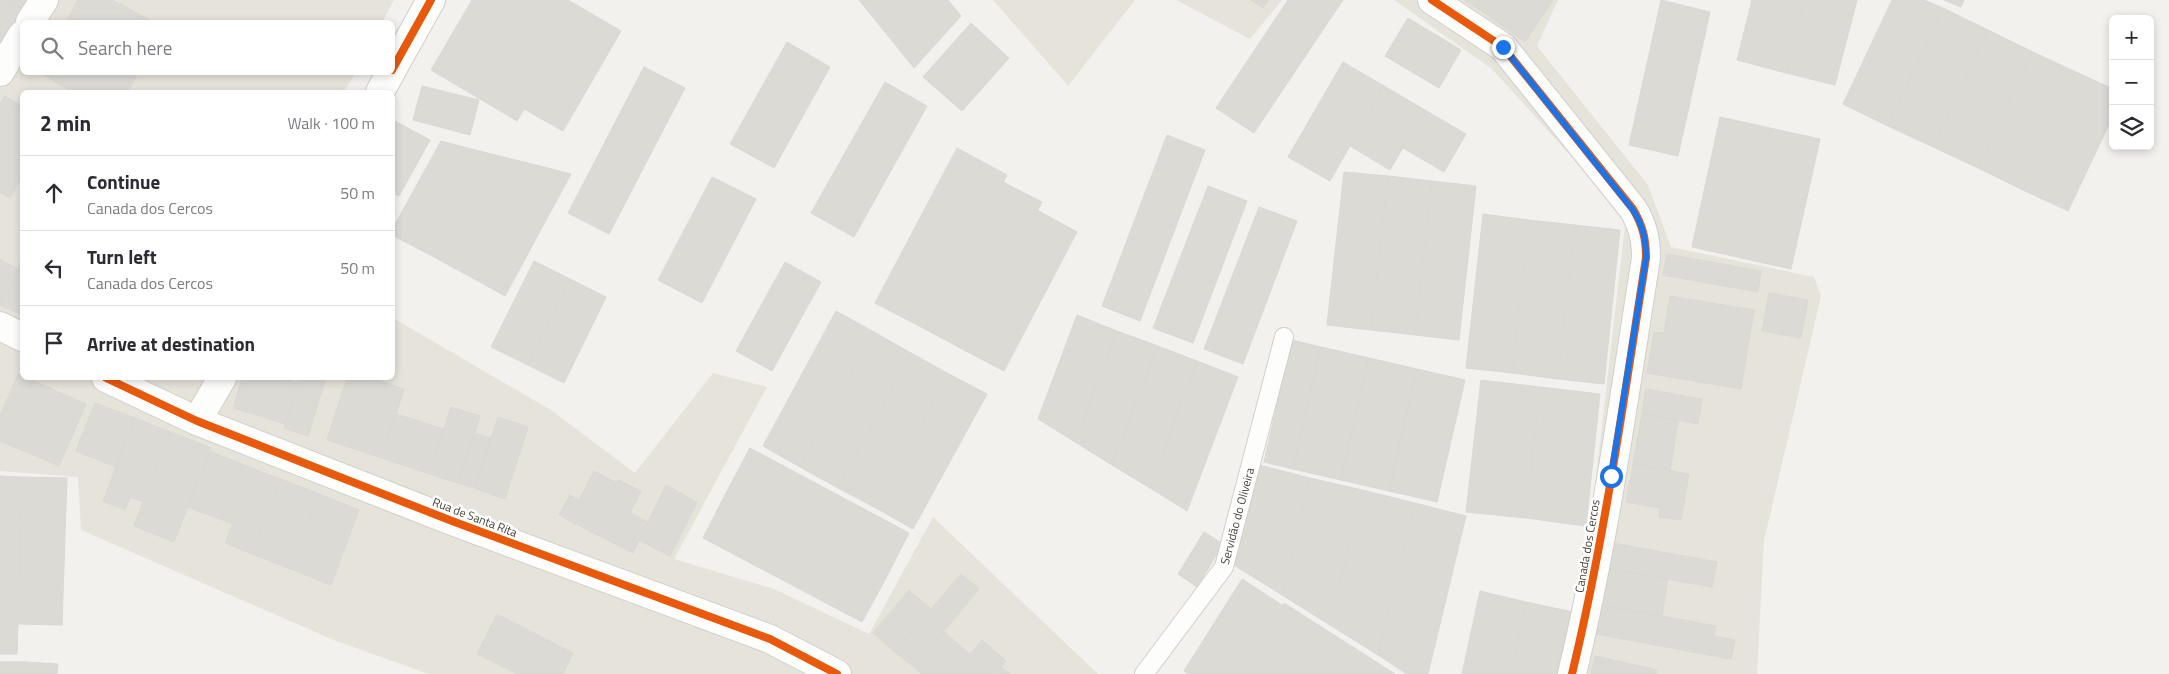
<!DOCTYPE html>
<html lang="en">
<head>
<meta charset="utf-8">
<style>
	:root { --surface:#fff; --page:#f7f7f7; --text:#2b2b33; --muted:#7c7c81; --line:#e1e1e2 }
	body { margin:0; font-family:"Titillium Web",sans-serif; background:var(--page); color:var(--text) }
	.controls { position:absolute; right:15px; top:15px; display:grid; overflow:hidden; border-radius:8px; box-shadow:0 2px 8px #0003 }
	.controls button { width:45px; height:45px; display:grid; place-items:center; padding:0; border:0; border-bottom:1px solid var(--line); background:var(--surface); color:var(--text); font:25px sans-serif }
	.stop { position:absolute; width:15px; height:15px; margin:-11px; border:4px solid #1a73e8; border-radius:50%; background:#fff }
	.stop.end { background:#1a73e8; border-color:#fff; box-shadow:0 1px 5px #0008 }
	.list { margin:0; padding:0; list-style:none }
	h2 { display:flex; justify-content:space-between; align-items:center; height:65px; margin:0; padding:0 20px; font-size:21px }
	h2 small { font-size:16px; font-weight:400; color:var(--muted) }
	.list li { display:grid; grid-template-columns:32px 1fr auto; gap:15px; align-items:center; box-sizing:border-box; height:75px; padding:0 20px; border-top:1px solid var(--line) }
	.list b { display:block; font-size:19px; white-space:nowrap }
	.list p { margin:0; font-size:16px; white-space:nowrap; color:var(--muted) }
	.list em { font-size:16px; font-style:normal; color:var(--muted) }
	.icon { flex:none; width:28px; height:28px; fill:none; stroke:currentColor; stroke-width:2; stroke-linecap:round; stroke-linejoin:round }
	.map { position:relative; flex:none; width:2169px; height:674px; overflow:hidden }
	.search { position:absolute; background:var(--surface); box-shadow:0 2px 8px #0003; left:20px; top:20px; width:375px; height:55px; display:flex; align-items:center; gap:12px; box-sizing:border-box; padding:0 18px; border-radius:8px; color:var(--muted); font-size:19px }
	.panel { position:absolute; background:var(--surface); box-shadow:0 2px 8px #0003; left:20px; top:90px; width:375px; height:290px; border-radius:8px }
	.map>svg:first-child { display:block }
	.residential { fill:#e6e3da }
	.building { fill:#dcdad5; stroke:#dad8d3 }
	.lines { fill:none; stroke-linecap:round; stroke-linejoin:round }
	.lane-casing { stroke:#d0cfca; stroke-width:20 }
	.street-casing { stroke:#d0cfca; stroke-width:30 }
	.lane { stroke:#fdfdfc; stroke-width:18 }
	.street { stroke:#fdfdfc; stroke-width:28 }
	.cycleway-casing { stroke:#fff; stroke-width:11 }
	.cycleway { stroke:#e8590c; stroke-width:8 }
	.route { stroke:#1a73e8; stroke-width:6 }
	.labels { text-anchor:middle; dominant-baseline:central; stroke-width:5; stroke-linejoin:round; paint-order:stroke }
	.street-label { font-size:12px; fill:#494338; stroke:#fff }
</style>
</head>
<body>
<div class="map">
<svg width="2169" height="674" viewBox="0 0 2169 674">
	<rect width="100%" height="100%" fill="#f2f1ed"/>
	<g class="residential">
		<polygon points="0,0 394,0 382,22 22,22 22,72 355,73 344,92 22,92 22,378 392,378 393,318 551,410 635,473 713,373 767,387 674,559 774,589 869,634 933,517 1098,674 429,674 336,641 81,530 78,477 0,471"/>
		<polygon points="993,0 1135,0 1068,86"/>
		<polygon points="1176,0 1282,0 1250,39"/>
		<polygon points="1394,0 1558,0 1537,46 1648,185 1671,247 1814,277 1821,296 1764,541 1757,674 1565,674 1591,521 1626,217 1492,69"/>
	</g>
	<g class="building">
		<polygon points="0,0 7,0 26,11 5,47 0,44"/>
		<polygon points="7,0 32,0 26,11"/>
		<polygon points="78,0 112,0 154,22 66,22"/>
		<polygon points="472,0 568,0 621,31 563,131 524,109 517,121 431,70"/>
		<polygon points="859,0 948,0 961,16 914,68"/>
		<polygon points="1251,0 1269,0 1263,8"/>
		<polygon points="1288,0 1343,0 1254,133 1216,108"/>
		<polygon points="1464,0 1495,0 1486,14"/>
		<polygon points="1495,0 1553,0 1525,42 1486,14"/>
		<polygon points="1661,0 1710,12 1678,156 1629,145"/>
		<polygon points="1752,0 1804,0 1786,73 1737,60"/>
		<polygon points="1804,0 1857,0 1835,85 1786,73"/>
		<polygon points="1892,0 1924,0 1943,8 1888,126 1843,104"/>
		<polygon points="1944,0 1964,0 1961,7"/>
		<polygon points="1943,8 1988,30 1933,147 1888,126"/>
		<polygon points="1408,18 1461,50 1439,88 1385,56"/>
		<polygon points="971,23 1009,58 962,111 923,77"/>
		<polygon points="1988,30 2033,52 1978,168 1933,147"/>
		<polygon points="787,42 830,67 774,168 730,144"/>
		<polygon points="2033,52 2078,73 2023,190 1978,168"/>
		<polygon points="1343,62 1384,86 1330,181 1288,157"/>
		<polygon points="644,67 685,88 609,234 568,213"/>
		<polygon points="39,72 138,72 128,92 73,92"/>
		<polygon points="2078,73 2113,89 2113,116 2068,211 2023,190"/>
		<polygon points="885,82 927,106 854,237 811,213"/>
		<polygon points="422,86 479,100 470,135 413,120"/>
		<polygon points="1384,86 1425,110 1390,170 1350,146"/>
		<polygon points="5,96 22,106 22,176 10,198 0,192 0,104"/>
		<polygon points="1425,110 1466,134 1444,172 1403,148"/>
		<polygon points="1720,117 1820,139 1791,269 1692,247"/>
		<polygon points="393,120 430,140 399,196 392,192"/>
		<polygon points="1167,135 1205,150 1140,321 1102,306"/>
		<polygon points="441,141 491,154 434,257 392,235 392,230"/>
		<polygon points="957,148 1007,175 925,329 875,303"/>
		<polygon points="491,154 540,166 478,281 434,257"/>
		<polygon points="540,166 571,174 505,296 478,281"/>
		<polygon points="1344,172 1388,176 1371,330 1327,325"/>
		<polygon points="1388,176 1432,181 1415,335 1371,330"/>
		<polygon points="712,177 756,199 702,303 658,280"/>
		<polygon points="1432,181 1476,186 1459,340 1415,335"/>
		<polygon points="1003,182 1042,202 964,350 925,329"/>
		<polygon points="1208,186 1247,201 1193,343 1153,328"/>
		<polygon points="1259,207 1297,221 1243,364 1204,349"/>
		<polygon points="1037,210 1077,232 1004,371 964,350"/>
		<polygon points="1483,214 1529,220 1512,373 1466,368"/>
		<polygon points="1529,220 1575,225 1558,379 1512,373"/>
		<polygon points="1575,225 1620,230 1604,384 1558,379"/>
		<polygon points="1667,254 1761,271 1758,292 1663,275"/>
		<polygon points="0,260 18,269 0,305"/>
		<polygon points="22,260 22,315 0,305"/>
		<polygon points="534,261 570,279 528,365 491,347"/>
		<polygon points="785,262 821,282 772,371 736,351"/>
		<polygon points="570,279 606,297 564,383 528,365"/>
		<polygon points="1769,293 1808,300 1801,338 1762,331"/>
		<polygon points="1670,296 1754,310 1741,389 1647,373 1654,332 1664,333"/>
		<polygon points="836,311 874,332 800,467 763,446"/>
		<polygon points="1077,315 1117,331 1075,442 1038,419"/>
		<polygon points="1117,331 1158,346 1112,465 1075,442"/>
		<polygon points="874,332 911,353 838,488 800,467"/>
		<polygon points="1292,340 1321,347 1293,469 1264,462"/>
		<polygon points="1158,346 1197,361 1150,488 1112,465"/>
		<polygon points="1321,347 1369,358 1341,480 1293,469"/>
		<polygon points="911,353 949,374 876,508 838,488"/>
		<polygon points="1369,358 1417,369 1389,491 1341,480"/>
		<polygon points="1197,361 1238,377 1187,511 1150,488"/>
		<polygon points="1417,369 1465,380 1437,502 1389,491"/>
		<polygon points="18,374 86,404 59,466 0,441 0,416"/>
		<polygon points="949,374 987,394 913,529 876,508"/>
		<polygon points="242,378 280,378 298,383 285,424 233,408"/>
		<polygon points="299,378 326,378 308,436 284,428"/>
		<polygon points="347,378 370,378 404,389 382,458 327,440"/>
		<polygon points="1481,380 1540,387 1526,518 1466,512"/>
		<polygon points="1540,387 1600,394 1586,526 1526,518"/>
		<polygon points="1646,389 1702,399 1698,424 1642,414"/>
		<polygon points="95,403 135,418 116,467 76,451"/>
		<polygon points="451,407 480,416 458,483 430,474"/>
		<polygon points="396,414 444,429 430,474 382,458"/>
		<polygon points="1642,414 1678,421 1670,471 1633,464"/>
		<polygon points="498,417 528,427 505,499 474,488"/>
		<polygon points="135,418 170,432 144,502 130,497 125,510 103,501"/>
		<polygon points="170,432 211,448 174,542 134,526"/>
		<polygon points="474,433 490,438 474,488 458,483"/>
		<polygon points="750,448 909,533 886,578 726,493"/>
		<polygon points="210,451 254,469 233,524 188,507"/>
		<polygon points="1633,464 1689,474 1681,520 1659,517 1660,508 1626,502"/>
		<polygon points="1259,465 1310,478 1282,595 1234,565"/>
		<polygon points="254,469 281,479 252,554 225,543"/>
		<polygon points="594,471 617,483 592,532 559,515 570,495 579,500"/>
		<polygon points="0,476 22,477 17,654 0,654"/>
		<polygon points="22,477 67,478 62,625 18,624"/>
		<polygon points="1310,478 1362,490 1330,625 1282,595"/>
		<polygon points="281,479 319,494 291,569 252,554"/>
		<polygon points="618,480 641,491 630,513 648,522 633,553 592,532"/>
		<polygon points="666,485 697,502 670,556 639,540"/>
		<polygon points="1362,490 1415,503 1378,655 1330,625"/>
		<polygon points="726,493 886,578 862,622 703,538"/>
		<polygon points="319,494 359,510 331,585 291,569"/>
		<polygon points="1415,503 1466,516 1428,674 1407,674 1378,655"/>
		<polygon points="1204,532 1223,544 1197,587 1178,574"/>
		<polygon points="1612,543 1717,562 1712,587 1608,569"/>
		<polygon points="1608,569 1668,579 1662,616 1601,605"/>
		<polygon points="961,574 979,589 914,667 895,652"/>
		<polygon points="1242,579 1282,605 1238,674 1189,674 1184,671"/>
		<polygon points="909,590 931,609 895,652 873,633"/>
		<polygon points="1480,591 1526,602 1511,674 1462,674"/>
		<polygon points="1526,602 1573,612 1560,674 1511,674"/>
		<polygon points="1284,603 1345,642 1325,674 1238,674"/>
		<polygon points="1601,605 1716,626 1714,636 1735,640 1731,659 1596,634"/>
		<polygon points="497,614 573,653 563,674 517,674 477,654"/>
		<polygon points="944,632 970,654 953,674 921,674 914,667"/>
		<polygon points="982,640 1006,661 995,674 953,674"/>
		<polygon points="1345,642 1395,674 1325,674"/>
		<polygon points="1595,656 1657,670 1656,674 1591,674"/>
		<rect x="0" y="662" width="26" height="12"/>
		<polygon points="26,662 58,664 57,674 26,674"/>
		<polygon points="1001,667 1010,674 996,674"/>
	</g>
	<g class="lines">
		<defs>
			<polyline id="lane" points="1144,674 1224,567 1284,337"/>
			<g id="street">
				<path d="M1432 0 1503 47 1633 209C1643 226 1646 239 1646 258 1624 397 1605 537 1572 674"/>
				<polyline points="30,22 44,0"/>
				<polyline points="392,70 431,0"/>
				<polyline points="0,72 22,35"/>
				<polyline points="380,92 391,72"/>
				<polyline points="0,326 22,337"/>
				<polyline points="106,378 197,421 452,521 770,639 837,674"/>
				<polyline points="197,421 222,378"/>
			</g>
		</defs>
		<use href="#lane" class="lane-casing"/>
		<use href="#street" class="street-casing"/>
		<use href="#lane" class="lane"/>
		<use href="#street" class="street"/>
		<defs>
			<g id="cycleway">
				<path d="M1432 0 1503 47 1633 209C1643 226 1646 239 1646 258 1624 397 1605 537 1572 674"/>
				<polyline points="392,70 431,0"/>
				<polyline points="106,378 197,421 452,521 770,639 837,674"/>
			</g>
		</defs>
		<use href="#cycleway" class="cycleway-casing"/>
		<use href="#cycleway" class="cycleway"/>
	</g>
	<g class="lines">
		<path class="route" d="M1503 47 1633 210C1643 226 1646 239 1646 258L1611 476"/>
	</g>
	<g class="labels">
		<g class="street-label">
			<text transform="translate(1237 516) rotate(-75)">Servidão do Oliveira</text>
			<text transform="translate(475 517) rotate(21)">Rua de Santa Rita</text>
			<text transform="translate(1587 546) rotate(-80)">Canada dos Cercos</text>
		</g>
	</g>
</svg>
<div class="controls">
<button>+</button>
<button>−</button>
<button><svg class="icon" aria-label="layers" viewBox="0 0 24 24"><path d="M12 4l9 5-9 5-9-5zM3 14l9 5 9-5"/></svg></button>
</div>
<div class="stop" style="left:1611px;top:476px"></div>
<div class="stop end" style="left:1503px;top:47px"></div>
<div class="search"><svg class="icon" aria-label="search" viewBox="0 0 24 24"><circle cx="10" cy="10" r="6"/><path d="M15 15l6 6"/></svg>Search here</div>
<section class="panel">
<h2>2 min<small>Walk · 100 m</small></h2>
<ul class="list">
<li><svg class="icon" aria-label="ahead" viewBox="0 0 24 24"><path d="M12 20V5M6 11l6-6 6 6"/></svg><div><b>Continue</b><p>Canada dos Cercos</p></div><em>50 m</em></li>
<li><svg class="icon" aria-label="left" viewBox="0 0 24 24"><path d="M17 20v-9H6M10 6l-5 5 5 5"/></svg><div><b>Turn left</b><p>Canada dos Cercos</p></div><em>50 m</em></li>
<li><svg class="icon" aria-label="arrive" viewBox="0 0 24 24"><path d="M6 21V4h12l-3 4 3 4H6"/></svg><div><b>Arrive at destination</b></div></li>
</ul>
</section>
</div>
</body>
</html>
